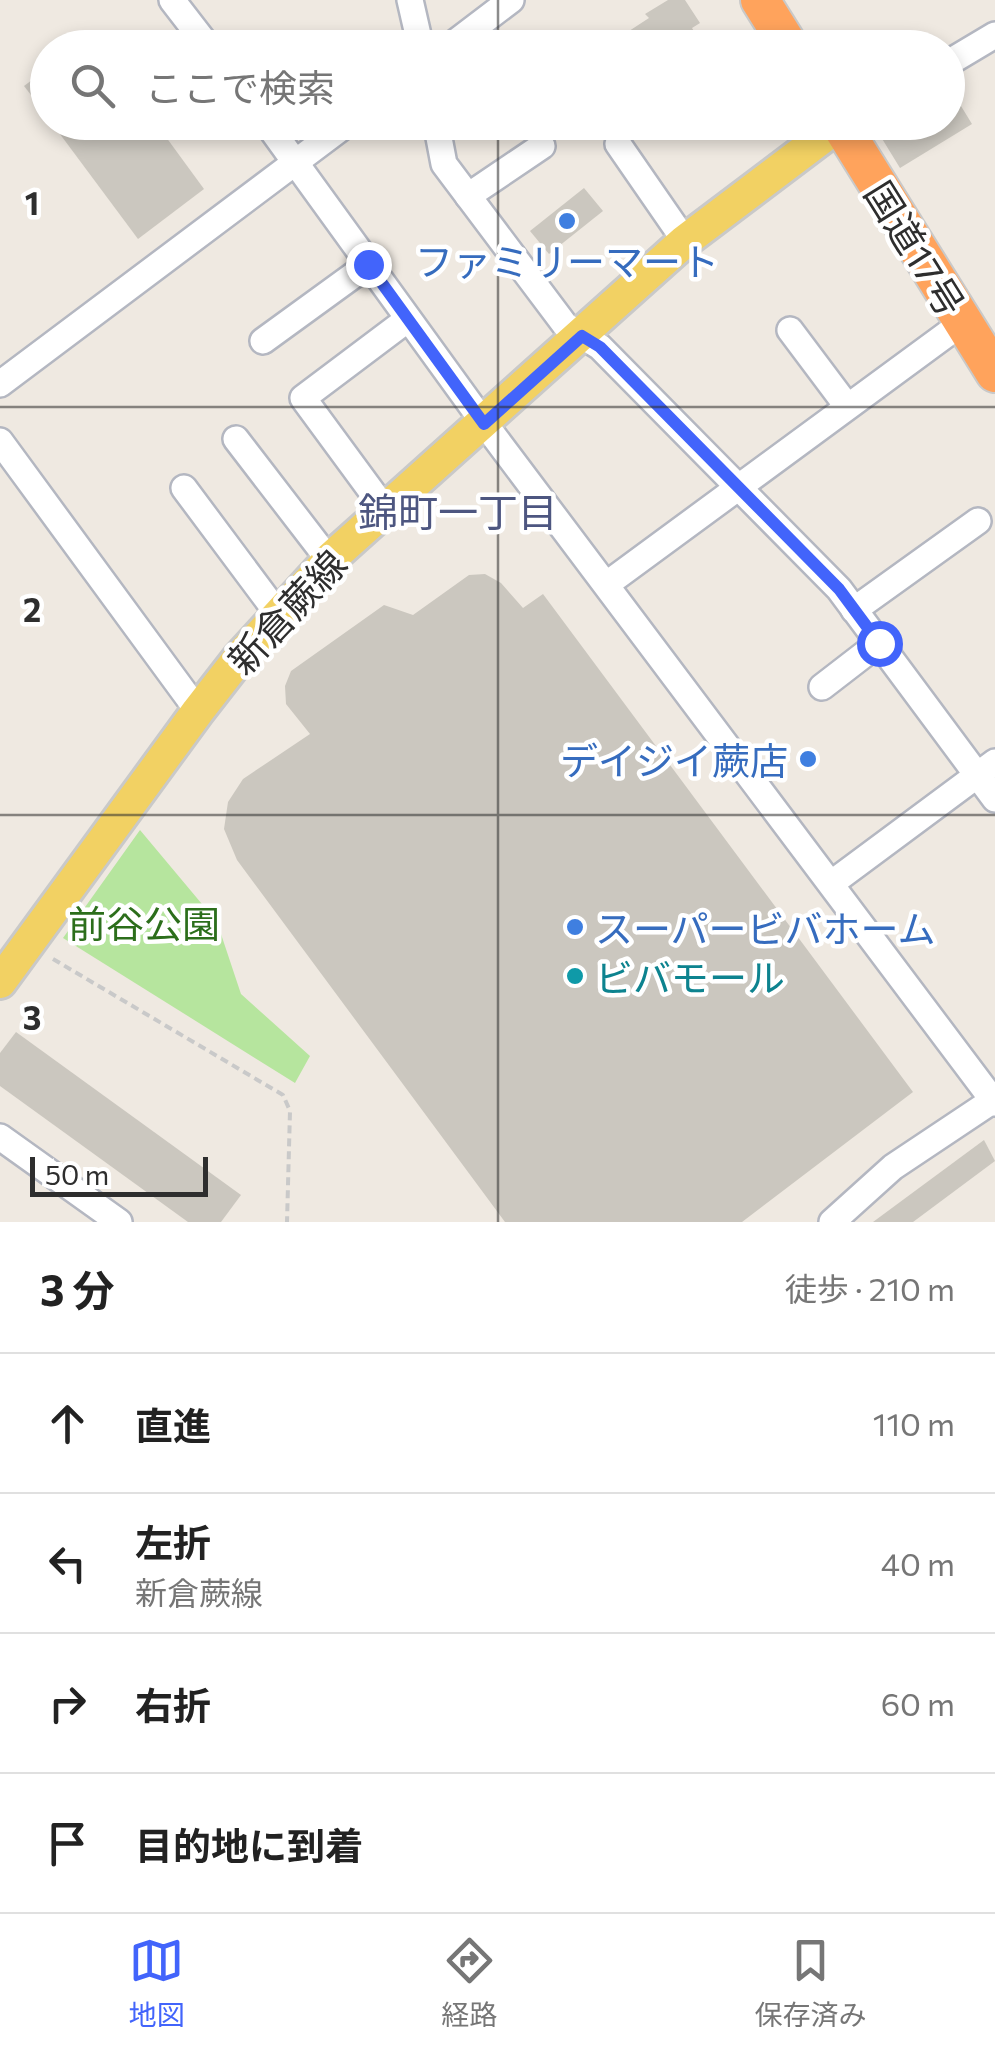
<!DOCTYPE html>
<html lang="ja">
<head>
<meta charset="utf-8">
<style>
	:root { --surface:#fff; --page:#f2f2f2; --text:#222; --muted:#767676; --line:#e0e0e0; --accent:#4264fb }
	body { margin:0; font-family:Commissioner,"Noto Sans JP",sans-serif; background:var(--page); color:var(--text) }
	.scale { position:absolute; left:30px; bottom:25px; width:178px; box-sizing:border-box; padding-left:10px; border:5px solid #2e2e2e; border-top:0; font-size:28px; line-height:35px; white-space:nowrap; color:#2e2e2e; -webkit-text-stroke:8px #fff; paint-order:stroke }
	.stop { position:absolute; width:30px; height:30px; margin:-22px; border:8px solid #4264fb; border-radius:50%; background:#fff }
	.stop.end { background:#4264fb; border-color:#fff; box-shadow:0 2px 10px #0008 }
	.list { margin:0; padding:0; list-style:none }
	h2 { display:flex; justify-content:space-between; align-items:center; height:130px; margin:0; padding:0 40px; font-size:42px }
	h2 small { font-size:32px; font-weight:400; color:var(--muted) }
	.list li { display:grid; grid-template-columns:65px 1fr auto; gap:30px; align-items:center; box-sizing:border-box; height:140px; padding:0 40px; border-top:2px solid var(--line) }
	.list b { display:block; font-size:38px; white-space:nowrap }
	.list p { margin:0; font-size:32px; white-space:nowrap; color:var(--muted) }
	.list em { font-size:32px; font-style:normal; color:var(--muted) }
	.icon { flex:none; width:55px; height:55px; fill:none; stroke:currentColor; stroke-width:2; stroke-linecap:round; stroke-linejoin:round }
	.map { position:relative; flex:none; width:995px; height:1222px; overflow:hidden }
	.search { position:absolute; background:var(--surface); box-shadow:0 5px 15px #0003; left:30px; right:30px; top:30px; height:110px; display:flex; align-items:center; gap:25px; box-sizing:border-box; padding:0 35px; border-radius:55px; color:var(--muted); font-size:38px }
	.sheet { height:690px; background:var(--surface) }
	nav { display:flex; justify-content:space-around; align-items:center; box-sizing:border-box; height:140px; border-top:2px solid var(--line); background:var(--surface); font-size:28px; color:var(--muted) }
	nav a { display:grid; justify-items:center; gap:5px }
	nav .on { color:var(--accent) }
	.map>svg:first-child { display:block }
	.green { fill:#b6e59e }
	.building { fill:#cbc7bf }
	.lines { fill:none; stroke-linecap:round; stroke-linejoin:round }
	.minor-casing { stroke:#b4b7c1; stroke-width:30 }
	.major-casing { stroke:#c9c9c9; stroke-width:38 }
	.highway-casing { stroke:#c9c9c9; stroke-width:42 }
	.path { stroke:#c9c9c9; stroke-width:4; stroke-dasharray:8 5; stroke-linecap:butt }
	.minor { stroke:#fff; stroke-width:25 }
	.major { stroke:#f2d163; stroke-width:32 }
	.highway { stroke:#ffa35c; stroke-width:38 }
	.route { stroke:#4264fb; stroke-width:12 }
	.grid { fill:none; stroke:#2e2e2e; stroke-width:2.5; stroke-opacity:0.55 }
	.shop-dot { fill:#3f7fe0; stroke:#fff; stroke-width:4 }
	.culture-dot { fill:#0f9aa8; stroke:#fff; stroke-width:4 }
	.labels { text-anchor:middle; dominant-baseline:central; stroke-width:9; stroke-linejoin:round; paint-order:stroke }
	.street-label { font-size:38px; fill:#2e2e2e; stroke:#fff }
	.shop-label { font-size:38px; fill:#366cbe; stroke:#fff }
	.park-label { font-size:38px; fill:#2c6e1b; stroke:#fff }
	.culture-label { font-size:38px; fill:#0d838f; stroke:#fff; text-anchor:start }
	.neighbourhood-label { font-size:40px; fill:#4d5680; stroke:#fff }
	.grid-label { font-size:32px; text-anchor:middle; font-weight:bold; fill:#2e2e2e; stroke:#fff; stroke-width:9; stroke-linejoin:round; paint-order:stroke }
</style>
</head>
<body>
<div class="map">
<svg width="995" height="1222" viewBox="0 0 995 1222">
	<rect width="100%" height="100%" fill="#efe9e1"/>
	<polygon class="green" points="140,830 217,922 241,994 310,1056 295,1083 63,938"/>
	<g class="building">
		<polygon points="668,0 685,0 700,23 692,28 704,48 603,48 649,18 645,14"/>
		<polygon points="48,68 48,117 24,86"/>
		<polygon points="953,93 972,124 900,168 881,137 905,122 948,122 948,96"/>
		<polygon points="51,122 155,122 204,189 138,239"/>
		<polygon points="584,188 603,211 549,254 530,231"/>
		<polygon points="485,574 501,583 523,608 543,594 913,1092 742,1222 505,1222 237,860 224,829 228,802 243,779 310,734 286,704 285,686 291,671 384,605 413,615 469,575"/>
		<polygon points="16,1032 241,1195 221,1222 188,1222 0,1086 0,1053"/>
		<polygon points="984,1140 995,1161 913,1222 873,1222"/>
	</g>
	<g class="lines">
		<defs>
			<g id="minor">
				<polyline points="172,0 209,48"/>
				<polyline points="410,0 421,48"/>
				<polyline points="448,48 511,0"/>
				<polyline points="948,63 995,35"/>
				<polyline points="266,122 484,423 995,1103"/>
				<polyline points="436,122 444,164 565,325 600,347 839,589 995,799"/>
				<polyline points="618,144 685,241"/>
				<polyline points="468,196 542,146"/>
				<polyline points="790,330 847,406"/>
				<polyline points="263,341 369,264"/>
				<polyline points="0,384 349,122"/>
				<polyline points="236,439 329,560"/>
				<polyline points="0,441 198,711"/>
				<polyline points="184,488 278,614"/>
				<polyline points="386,511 303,398 408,319"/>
				<polyline points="607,584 962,323"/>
				<polyline points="854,610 978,521"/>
				<polyline points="822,687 879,643"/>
				<polyline points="832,883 995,762"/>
				<polyline points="0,1137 119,1222"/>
				<polyline points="832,1222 893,1167 995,1099"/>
			</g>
			<polyline id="major" points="0,982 198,711 240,657 329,560 685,241 840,124"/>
			<g id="highway">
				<polyline points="760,0 790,48"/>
				<polyline points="839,122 995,373"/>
			</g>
		</defs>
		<use href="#minor" class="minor-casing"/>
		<use href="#major" class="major-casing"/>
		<use href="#highway" class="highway-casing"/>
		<polyline class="path" points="53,959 283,1095 290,1111 287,1222"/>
		<use href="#minor" class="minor"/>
		<use href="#major" class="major"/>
		<use href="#highway" class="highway"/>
	</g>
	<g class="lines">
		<polyline class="route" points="368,264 484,424 582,336 600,347 839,589 879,643"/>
	</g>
	<path class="grid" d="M498 0V48M498 122V1222M0 407H995M0 815H995"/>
	<g class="shop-dot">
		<circle cx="567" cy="221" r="10"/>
		<circle cx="808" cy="759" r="10"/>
		<circle cx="575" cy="927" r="10"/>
	</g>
	<circle class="culture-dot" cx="575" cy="976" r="10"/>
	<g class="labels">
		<g class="street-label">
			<text transform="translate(916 248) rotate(58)">国道17号</text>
			<text transform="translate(286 611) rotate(-47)">新倉蕨線</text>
		</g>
		<g class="shop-label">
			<text x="567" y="260">ファミリーマート</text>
			<text x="788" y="759" text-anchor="end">デイジイ蕨店</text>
			<text x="595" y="927" text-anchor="start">スーパービバホーム</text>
		</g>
		<g class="park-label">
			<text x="144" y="922">前谷公園</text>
		</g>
		<g class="culture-label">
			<text x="595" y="976">ビバモール</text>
		</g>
		<g class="neighbourhood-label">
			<text x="458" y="510">錦町一丁目</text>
		</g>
	</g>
	<g class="grid-label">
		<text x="32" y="215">1</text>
		<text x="32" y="622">2</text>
		<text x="32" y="1030">3</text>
	</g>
</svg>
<div class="scale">50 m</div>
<div class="stop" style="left:879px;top:643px"></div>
<div class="stop end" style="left:368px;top:264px"></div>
<div class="search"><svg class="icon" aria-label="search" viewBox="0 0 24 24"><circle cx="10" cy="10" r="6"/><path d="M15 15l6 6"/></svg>ここで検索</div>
</div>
<section class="sheet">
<h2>3 分<small>徒歩 · 210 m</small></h2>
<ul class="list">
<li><svg class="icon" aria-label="ahead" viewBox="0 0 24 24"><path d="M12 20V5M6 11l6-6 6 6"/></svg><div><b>直進</b></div><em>110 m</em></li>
<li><svg class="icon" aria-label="left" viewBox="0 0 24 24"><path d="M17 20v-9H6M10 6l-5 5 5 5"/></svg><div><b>左折</b><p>新倉蕨線</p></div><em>40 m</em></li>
<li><svg class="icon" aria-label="right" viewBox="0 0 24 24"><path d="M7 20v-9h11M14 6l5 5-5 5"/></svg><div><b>右折</b></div><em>60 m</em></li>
<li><svg class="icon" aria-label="arrive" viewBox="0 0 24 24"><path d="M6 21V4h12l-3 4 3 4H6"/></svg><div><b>目的地に到着</b></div></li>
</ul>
</section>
<nav>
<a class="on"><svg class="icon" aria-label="map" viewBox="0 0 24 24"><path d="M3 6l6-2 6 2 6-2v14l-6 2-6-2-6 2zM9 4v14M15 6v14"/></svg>地図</a>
<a><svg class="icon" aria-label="directions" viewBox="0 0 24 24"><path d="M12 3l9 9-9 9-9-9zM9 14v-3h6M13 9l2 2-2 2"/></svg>経路</a>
<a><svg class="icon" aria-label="saved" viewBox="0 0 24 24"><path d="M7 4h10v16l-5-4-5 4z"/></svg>保存済み</a>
</nav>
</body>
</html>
